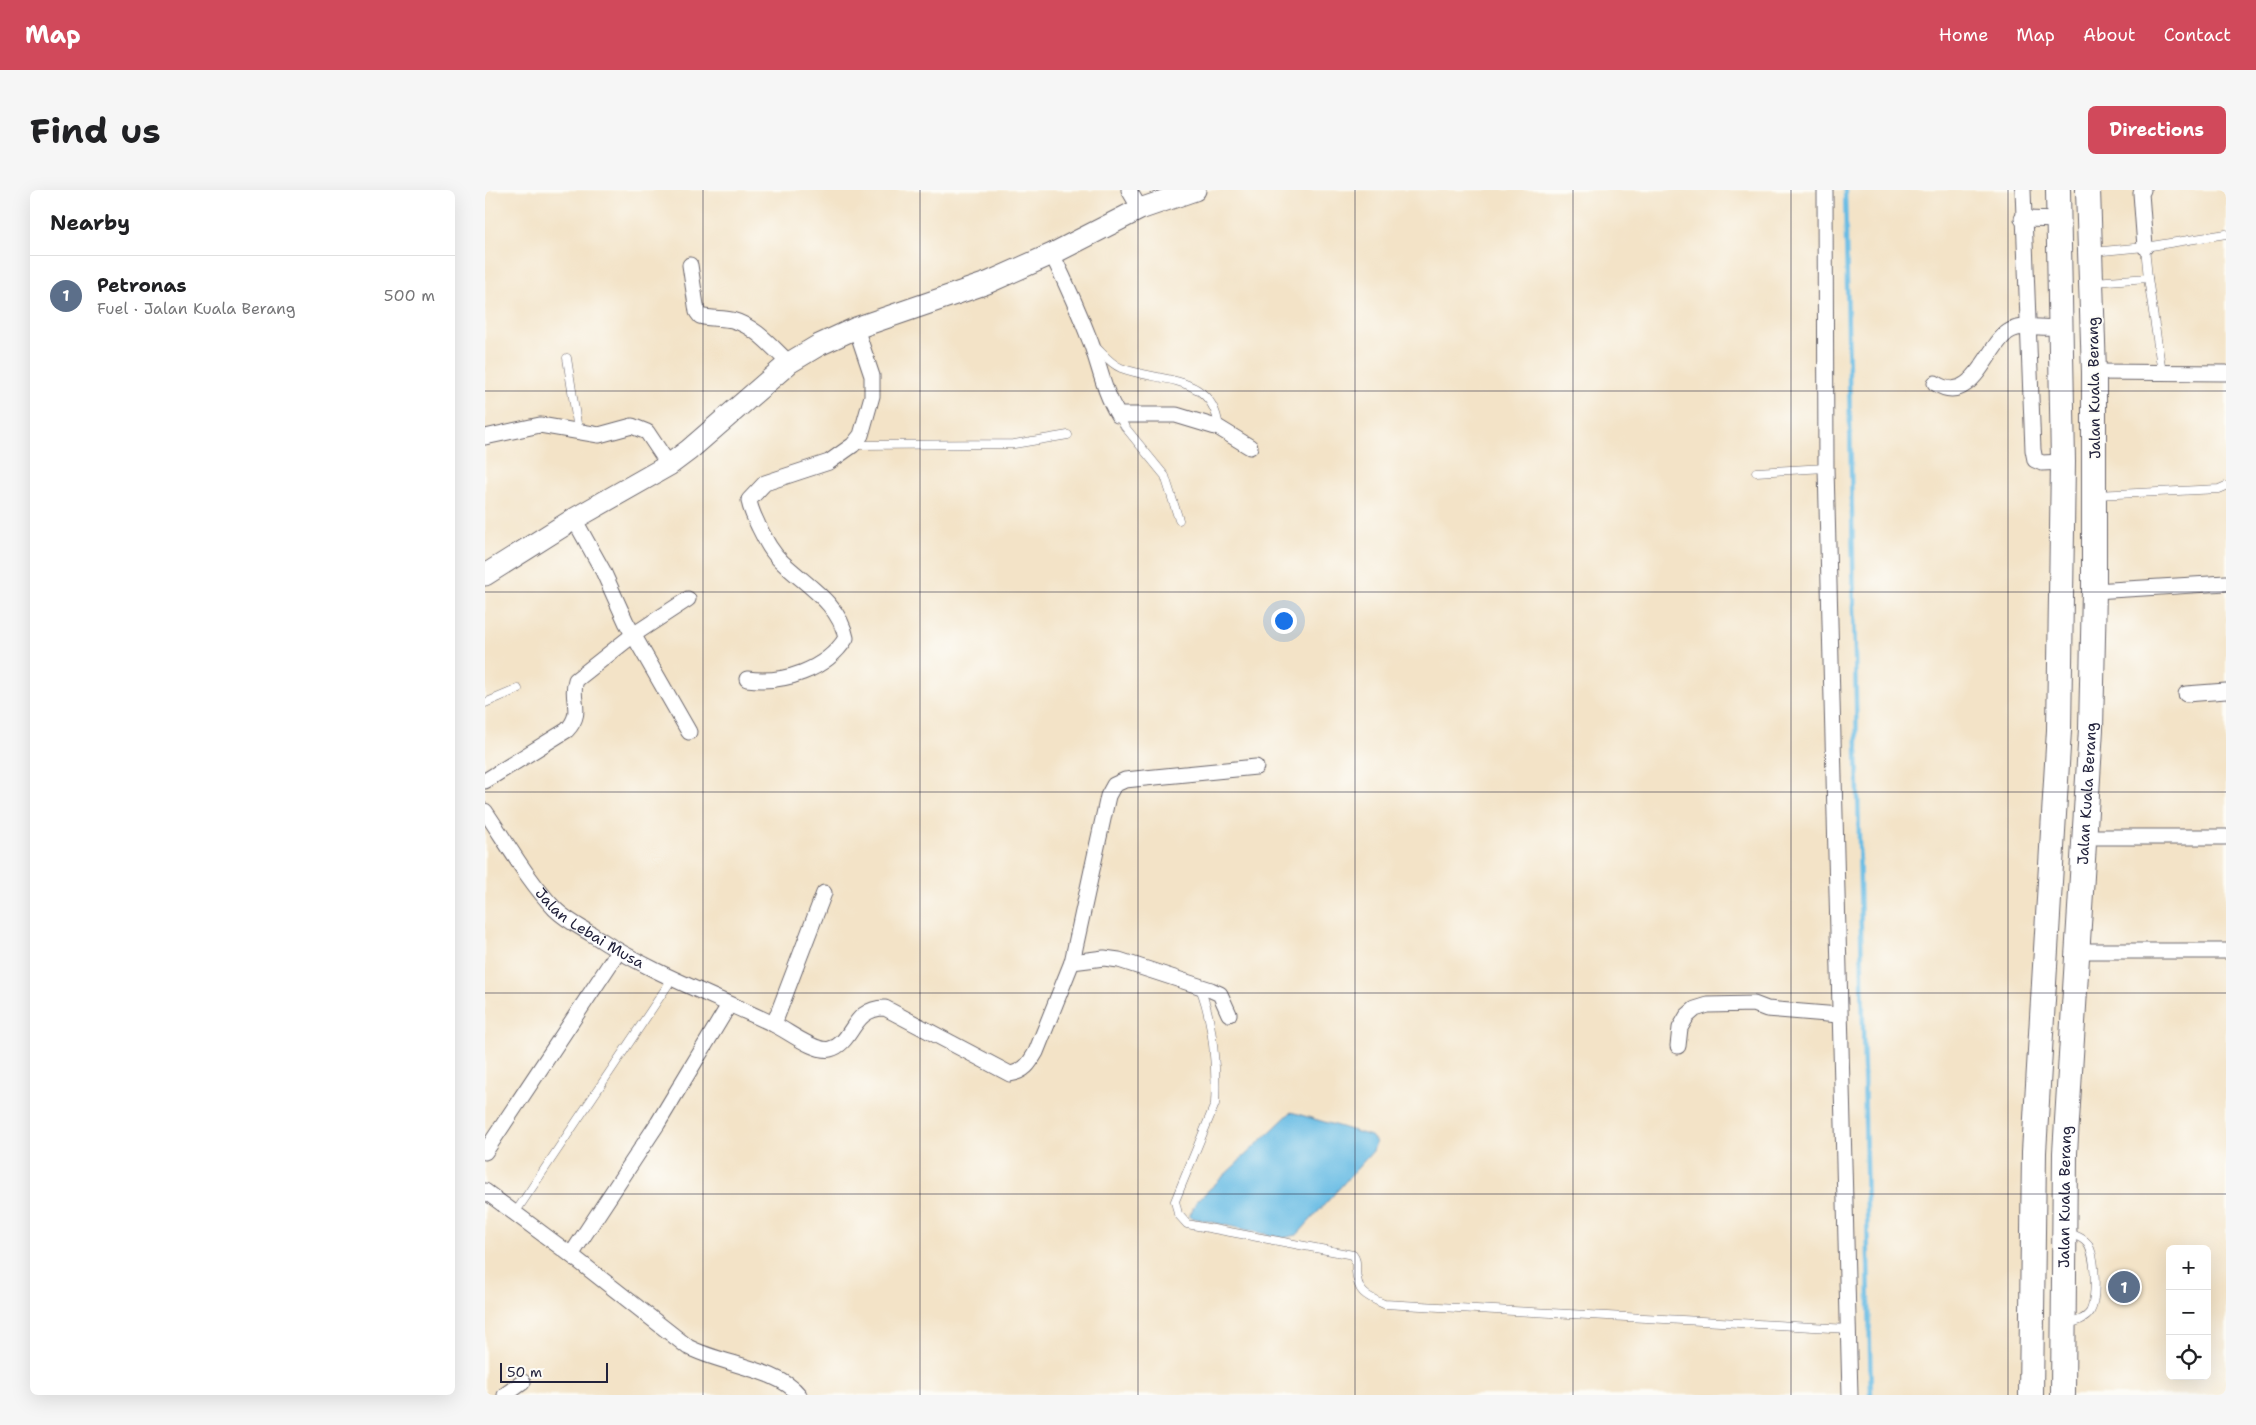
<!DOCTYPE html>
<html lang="en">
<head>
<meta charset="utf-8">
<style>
	:root { --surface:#fff; --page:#f6f6f6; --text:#202124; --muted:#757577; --line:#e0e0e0; --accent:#d1495b }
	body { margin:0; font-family:"Shantell Sans",sans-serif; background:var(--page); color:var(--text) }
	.controls { position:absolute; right:15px; bottom:15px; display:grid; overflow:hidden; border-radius:8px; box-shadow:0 5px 20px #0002 }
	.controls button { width:45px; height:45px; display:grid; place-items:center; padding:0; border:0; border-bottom:1px solid var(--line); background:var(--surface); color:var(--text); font:25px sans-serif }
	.scale { position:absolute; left:15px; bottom:12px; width:108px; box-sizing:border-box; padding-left:5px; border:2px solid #22223b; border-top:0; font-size:14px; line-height:18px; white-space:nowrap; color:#22223b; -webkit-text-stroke:4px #fdfcf7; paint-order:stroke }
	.you { position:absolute; left:798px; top:430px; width:18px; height:18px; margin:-12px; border:4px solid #fff; border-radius:50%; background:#1a73e8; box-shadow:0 0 0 8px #1a73e833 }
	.badge { display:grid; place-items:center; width:32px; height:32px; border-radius:50%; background:var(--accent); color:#fff; font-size:16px; font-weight:700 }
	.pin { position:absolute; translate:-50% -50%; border:2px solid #fff; box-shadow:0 1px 5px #0006 }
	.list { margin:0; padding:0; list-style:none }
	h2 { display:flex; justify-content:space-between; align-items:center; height:65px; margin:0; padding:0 20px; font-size:21px }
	h2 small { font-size:16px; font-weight:400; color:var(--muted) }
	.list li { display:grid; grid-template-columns:32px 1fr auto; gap:15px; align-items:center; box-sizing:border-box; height:80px; padding:0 20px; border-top:1px solid var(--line) }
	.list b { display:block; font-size:19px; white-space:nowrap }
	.list p { margin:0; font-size:16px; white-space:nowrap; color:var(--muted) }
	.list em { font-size:16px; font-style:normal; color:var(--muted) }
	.icon { flex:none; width:28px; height:28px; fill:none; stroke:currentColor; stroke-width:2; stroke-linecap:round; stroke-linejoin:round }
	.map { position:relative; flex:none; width:1741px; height:1205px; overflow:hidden; border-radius:8px }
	header { display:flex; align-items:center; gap:30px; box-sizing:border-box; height:70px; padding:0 25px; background:var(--accent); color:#fff }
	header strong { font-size:24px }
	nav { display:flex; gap:28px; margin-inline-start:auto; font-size:18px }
	.intro { display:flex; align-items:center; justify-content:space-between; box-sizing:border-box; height:120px; padding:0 30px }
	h1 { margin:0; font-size:35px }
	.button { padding:12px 22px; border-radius:8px; background:var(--accent); color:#fff; font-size:18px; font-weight:700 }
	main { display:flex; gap:30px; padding:0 30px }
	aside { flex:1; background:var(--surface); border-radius:8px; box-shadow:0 5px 20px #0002 }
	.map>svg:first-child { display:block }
	.water { fill:#68bce4; stroke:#456f90 }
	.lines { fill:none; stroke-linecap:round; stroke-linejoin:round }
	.stream { stroke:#68bce4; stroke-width:4.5 }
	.service-casing { stroke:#6b666c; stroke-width:9 }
	.minor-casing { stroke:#6b666c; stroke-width:17 }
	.secondary-casing { stroke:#6b666c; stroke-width:23 }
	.trunk-casing { stroke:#6b666c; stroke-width:26 }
	.service { stroke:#fff; stroke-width:8 }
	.minor { stroke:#fff; stroke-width:15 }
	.secondary { stroke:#fff; stroke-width:21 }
	.trunk { stroke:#fff; stroke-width:24 }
	.grid { fill:none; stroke:#22223b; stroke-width:1; stroke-opacity:0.55 }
	.labels { text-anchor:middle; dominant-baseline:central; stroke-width:4; stroke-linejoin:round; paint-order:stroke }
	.street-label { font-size:15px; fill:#22223b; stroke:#fdfcf7 }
</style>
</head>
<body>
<header>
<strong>Map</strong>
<nav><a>Home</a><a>Map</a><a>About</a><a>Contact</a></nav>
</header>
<div class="intro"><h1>Find us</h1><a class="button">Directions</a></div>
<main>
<aside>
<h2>Nearby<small></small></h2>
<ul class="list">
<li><span class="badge" style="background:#5c6f8a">1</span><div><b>Petronas</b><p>Fuel · Jalan Kuala Berang</p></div><em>500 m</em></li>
</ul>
</aside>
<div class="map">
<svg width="1741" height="1205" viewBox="0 0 1741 1205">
	<rect width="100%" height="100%" fill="#fdfcf7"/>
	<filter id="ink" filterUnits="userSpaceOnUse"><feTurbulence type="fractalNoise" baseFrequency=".02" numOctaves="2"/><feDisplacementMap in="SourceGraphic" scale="10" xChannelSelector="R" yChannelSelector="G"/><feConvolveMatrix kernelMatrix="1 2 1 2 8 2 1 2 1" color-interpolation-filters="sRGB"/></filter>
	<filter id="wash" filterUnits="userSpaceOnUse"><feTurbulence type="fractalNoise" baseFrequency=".0096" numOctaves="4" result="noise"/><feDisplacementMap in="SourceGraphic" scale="20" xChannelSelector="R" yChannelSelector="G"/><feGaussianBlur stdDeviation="1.12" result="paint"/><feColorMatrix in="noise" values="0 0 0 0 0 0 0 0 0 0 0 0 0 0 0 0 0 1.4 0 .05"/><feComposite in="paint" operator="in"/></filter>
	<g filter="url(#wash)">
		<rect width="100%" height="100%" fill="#f3e3c7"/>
		<polygon class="water" points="806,922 886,946 891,952 888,961 812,1045 798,1048 704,1027 711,1012"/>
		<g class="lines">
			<polyline class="stream" points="1360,0 1386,1205"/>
		</g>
	</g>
	<g filter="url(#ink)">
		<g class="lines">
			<defs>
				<g id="service">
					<polyline points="1607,62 1660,57 1741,44"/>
					<polyline points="1663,88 1677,183"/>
					<polyline points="1609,92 1663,88 1660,57"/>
					<path d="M612 158C619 165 626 174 636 178 676 193 728 183 734 238"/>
					<polyline points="82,168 93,240"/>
					<polyline points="633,225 640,237 680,286 694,330"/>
					<polyline points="368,255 529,254 583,245"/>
					<polyline points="1271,282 1341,278"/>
					<polyline points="1611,305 1734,299 1741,296"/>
					<polyline points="0,513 33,499"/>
					<path d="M715 798C728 830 732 880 730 914L690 1011 693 1024 702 1034 868 1065C872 1070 871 1074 871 1080 872 1102 880 1106 899 1114L1364 1139"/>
					<polyline points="30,1023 187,789"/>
					<path d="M1581 1134C1589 1132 1600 1130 1605 1122 1612 1110 1612 1061 1600 1051 1596 1047 1588 1045 1583 1042"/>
				</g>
				<g id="minor">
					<polyline points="644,0 655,19"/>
					<polyline points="1340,0 1341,278 1365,1205"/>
					<polyline points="1538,0 1548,260 1550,270 1557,273 1578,272"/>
					<polyline points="1658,0 1656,3 1660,57"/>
					<polyline points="1537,29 1574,30"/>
					<path d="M567 64C581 93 594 122 606 153 615 178 619 202 633 225H691L734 238 765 257"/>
					<path d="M205 75 212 122 215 126C225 129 237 128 247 130 270 136 287 157 304 173"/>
					<polyline points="1609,182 1741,183"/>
					<path d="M1450 193C1487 218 1502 156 1523 142 1536 133 1561 138 1577 138"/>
					<polyline points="0,247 55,235 114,245 147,236 162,242 184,275"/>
					<polyline points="89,329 118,381 141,432 204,542"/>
					<polyline points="1609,401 1741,393"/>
					<path d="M262 489C298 494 341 480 361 448 354 413 322 396 298 373 286 362 280 349 273 335 269 326 265 319 264 310L280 293 344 272 368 255 376 245 387 206V186L371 138"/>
					<polyline points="1701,504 1741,501"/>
					<path d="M0 591 82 540C100 521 84 510 91 490L148 445 203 409"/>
					<path id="s1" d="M0 621C22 653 43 691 70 719 81 730 95 737 108 745 164 782 227 805 288 834 302 840 330 863 345 859 369 853 366 818 400 818L525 884C540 881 544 874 551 862L587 772 619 768 634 770 726 800 735 804 744 824"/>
					<polyline points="1599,647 1741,647"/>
					<polyline points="1592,761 1741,761"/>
					<polyline points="587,772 623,606 629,595 640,590 771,577"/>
					<path d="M244 815 173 933 86 1065 203 1157C235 1174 294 1179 314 1205"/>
					<polyline points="289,834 339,703"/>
					<polyline points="1193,856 1195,838 1202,826 1210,819 1223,815 1269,814 1282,819 1354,825"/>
					<polyline points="0,962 133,762"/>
					<polyline points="0,1001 86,1065"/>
					<polyline points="20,1205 38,1192"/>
				</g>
				<polyline id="secondary" points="0,385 89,329 184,275 204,260 304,173 334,155 371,138 502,93 567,64 655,19 710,0"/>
				<g id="trunk">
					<polyline points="1546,1205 1549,962 1574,540 1578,272 1573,0"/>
					<path id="s2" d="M1578 1205 1580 963 1606 539 1609 401V182L1603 0"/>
				</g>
			</defs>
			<use href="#service" class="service-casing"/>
			<use href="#minor" class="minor-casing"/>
			<use href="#secondary" class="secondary-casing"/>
			<use href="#trunk" class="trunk-casing"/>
			<use href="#service" class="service"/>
			<use href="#minor" class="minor"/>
			<use href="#secondary" class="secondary"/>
			<use href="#trunk" class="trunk"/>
		</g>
	</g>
	<path class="grid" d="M218 0V1205M435 0V1205M653 0V1205M870 0V1205M1088 0V1205M1306 0V1205M1523 0V1205M0 201H1741M0 402H1741M0 602H1741M0 803H1741M0 1004H1741"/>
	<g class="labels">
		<g class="street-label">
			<text transform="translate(1609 198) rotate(-91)">Jalan Kuala Berang</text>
			<text stroke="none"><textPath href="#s2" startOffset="602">Jalan Kuala Berang</textPath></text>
			<text stroke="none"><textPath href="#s1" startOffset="160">Jalan Lebai Musa</textPath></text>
			<text stroke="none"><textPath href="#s2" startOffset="198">Jalan Kuala Berang</textPath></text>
		</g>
	</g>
</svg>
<div class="controls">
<button>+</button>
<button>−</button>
<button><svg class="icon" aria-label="locate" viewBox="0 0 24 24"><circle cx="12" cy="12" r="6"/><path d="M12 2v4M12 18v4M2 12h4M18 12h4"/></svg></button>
</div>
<div class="scale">50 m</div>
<div class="you"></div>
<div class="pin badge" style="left:1639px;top:1097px;background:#5c6f8a">1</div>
</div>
</main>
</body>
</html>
